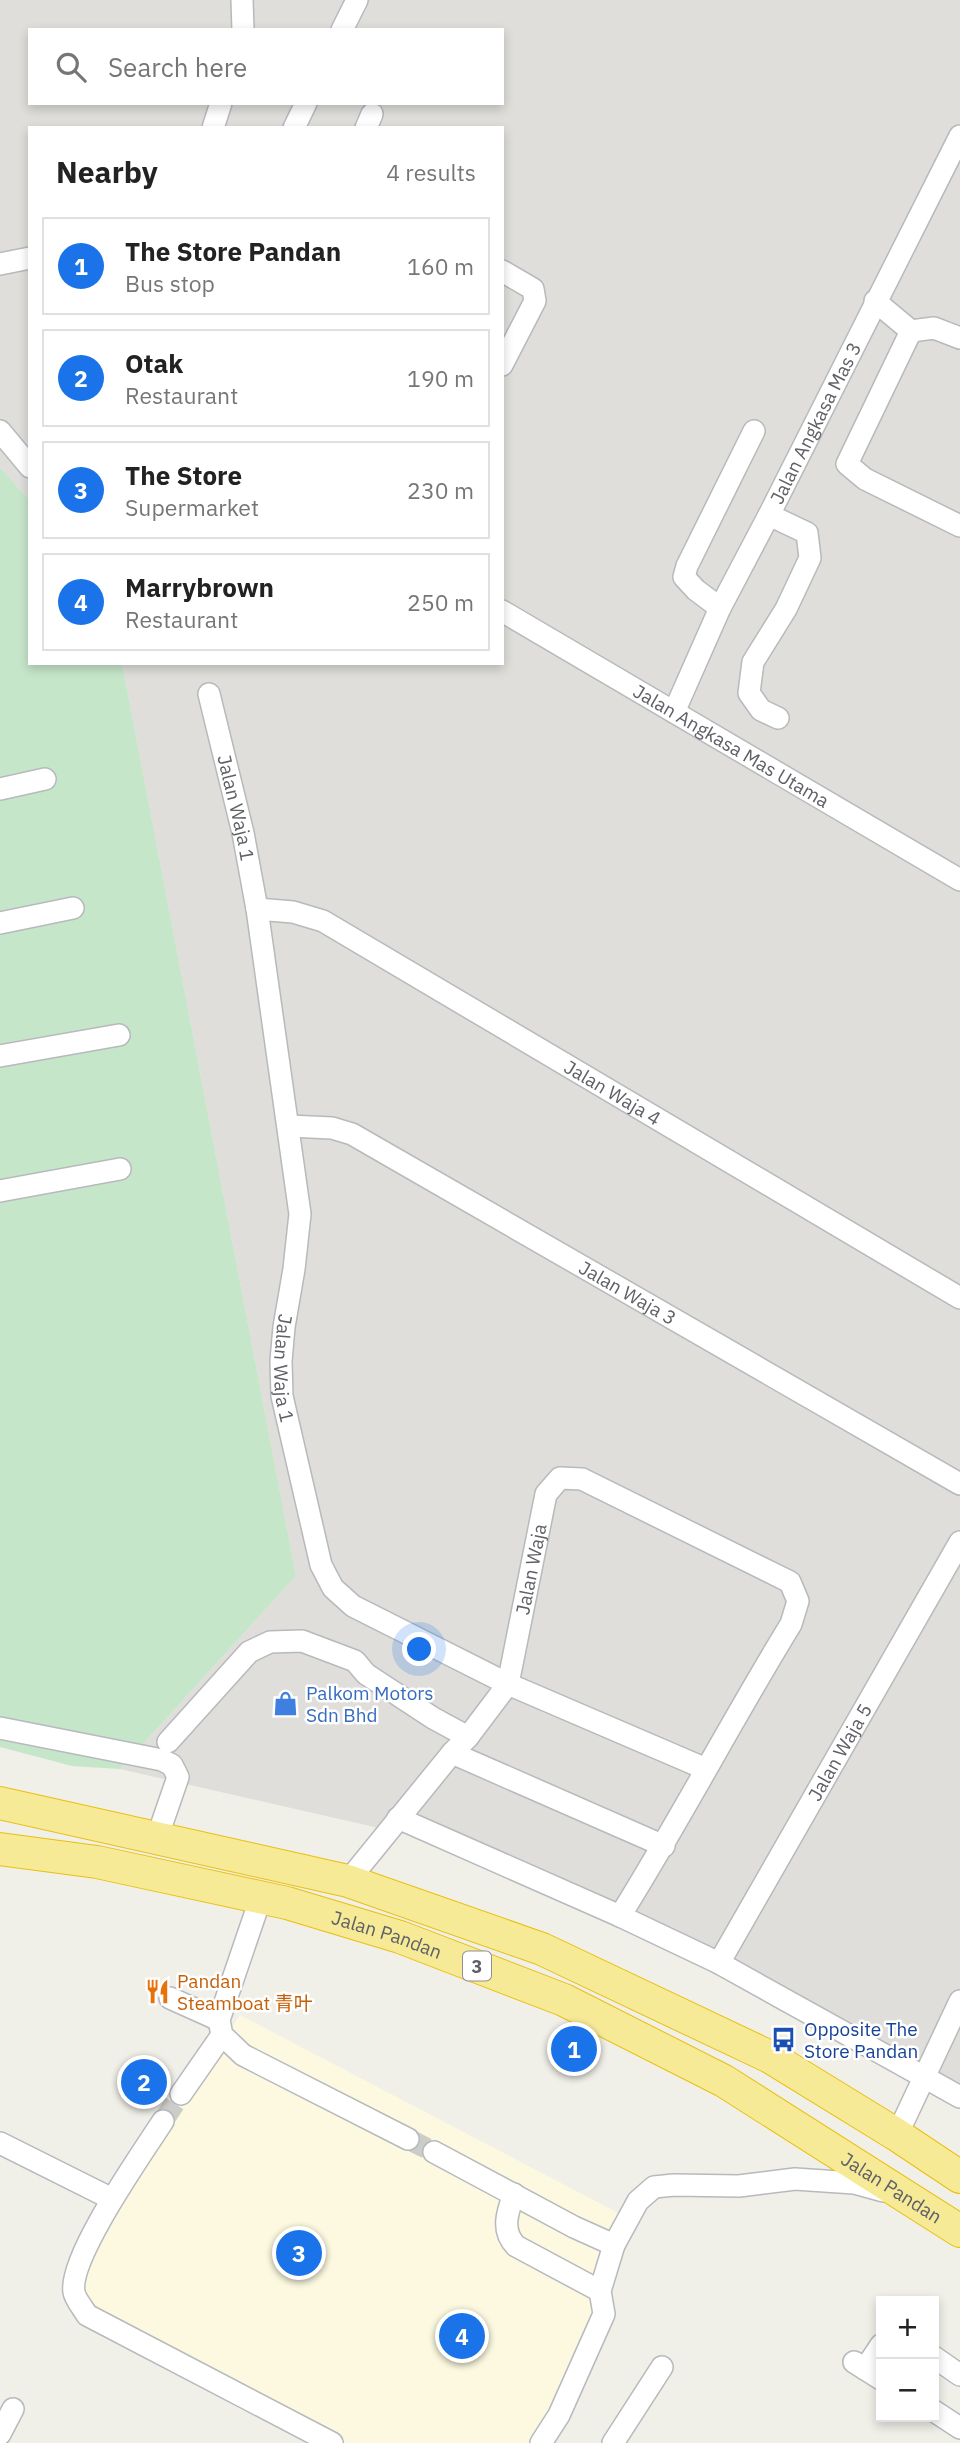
<!DOCTYPE html>
<html lang="en">
<head>
<meta charset="utf-8">
<style>
	:root { --surface:#fff; --page:#f6f6f6; --text:#222; --muted:#767676; --line:#e0e0e0; --accent:#1a73e8 }
	body { margin:0; font-family:"IBM Plex Sans","Noto Sans SC",sans-serif; background:var(--page); color:var(--text) }
	.controls { position:absolute; right:21px; bottom:21px; display:grid; overflow:hidden; border-radius:0px; box-shadow:0 4px 10px #0003 }
	.controls button { width:63px; height:63px; display:grid; place-items:center; padding:0; border:0; border-bottom:2px solid var(--line); background:var(--surface); color:var(--text); font:35px sans-serif }
	.you { position:absolute; left:420px; top:1650px; width:24px; height:24px; margin:-18px; border:5px solid #fff; border-radius:50%; background:#1a73e8; box-shadow:0 0 0 10px #1a73e833 }
	.badge { display:grid; place-items:center; width:46px; height:46px; border-radius:50%; background:var(--accent); color:#fff; font-size:23px; font-weight:700 }
	.pin { position:absolute; translate:-50% -50%; border:4px solid #fff; box-shadow:0 2px 7px #0006 }
	.list { margin:0; padding:0; list-style:none }
	h2 { display:flex; justify-content:space-between; align-items:center; height:91px; margin:0; padding:0 28px; font-size:30px }
	h2 small { font-size:23px; font-weight:400; color:var(--muted) }
	.list li { display:grid; grid-template-columns:46px 1fr auto; gap:21px; align-items:center; box-sizing:border-box; height:98px; margin:0 14px 14px; padding:0 14px; border:2px solid var(--line); border-radius:0px }
	.list b { display:block; font-size:26px; white-space:nowrap }
	.list p { margin:0; font-size:23px; white-space:nowrap; color:var(--muted) }
	.list em { font-size:23px; font-style:normal; color:var(--muted) }
	.icon { flex:none; width:38px; height:38px; fill:none; stroke:currentColor; stroke-width:2; stroke-linecap:round; stroke-linejoin:round }
	.map { position:relative; flex:none; width:960px; height:2443px; overflow:hidden }
	.search { position:absolute; background:var(--surface); box-shadow:0 4px 10px #0003; left:28px; top:28px; width:476px; height:77px; display:flex; align-items:center; gap:18px; box-sizing:border-box; padding:0 24px; border-radius:0px; color:var(--muted); font-size:26px }
	.panel { position:absolute; background:var(--surface); box-shadow:0 4px 10px #0003; left:28px; top:126px; width:476px; height:539px; border-radius:0px }
	.map>svg:first-child { display:block }
	.commercial { fill:#fcf9e0 }
	.industrial { fill:#dfdeda; fill-rule:evenodd }
	.green { fill:#c6e6ca }
	.lines { fill:none; stroke-linecap:round; stroke-linejoin:round }
	.minor-tunnel { stroke:#ccccc8; stroke-width:21; stroke-dasharray:21 10; stroke-linecap:butt }
	.minor-casing { stroke:#b7b9bd; stroke-width:24 }
	.highway-casing { stroke:#eabf0d; stroke-width:34 }
	.minor { stroke:#fff; stroke-width:21 }
	.highway { stroke:#f7ea97; stroke-width:32 }
	.labels { text-anchor:middle; dominant-baseline:central; stroke-width:5; stroke-linejoin:round; paint-order:stroke }
	.shield { fill:#fff; stroke:#8f9095; stroke-width:2 }
	.shield-label { font-size:18px; font-weight:bold; fill:#5f6167 }
	.street-label { font-size:19px; fill:#5f6167; stroke:#fff }
	.shop-label { font-size:19px; fill:#366cbe; stroke:#fff; text-anchor:start }
	.food-label { font-size:19px; fill:#c56008; stroke:#fff; text-anchor:start }
	.transit-label { font-size:19px; fill:#164399; stroke:#fff; text-anchor:start }
</style>
</head>
<body>
<div class="map">
<svg width="960" height="2443" viewBox="0 0 960 2443">
	<rect width="100%" height="100%" fill="#f0efe8"/>
	<polygon class="commercial" points="240,2015 624,2216 600,2312 537,2443 342,2443 91,2311 79,2292 116,2199"/>
	<path class="industrial" d="M0 0H960V2096L655 1939 418 1837 120 1769 296 1576 122 663H502V128H30V501L0 467ZM30 30H502V103H30Z"/>
	<polygon class="green" points="0,467 30,501 30,663 122,663 296,1576 120,1769 72,1766 0,1747"/>
	<g class="lines">
		<g class="minor-tunnel">
			<polyline points="163,2121 181,2094"/>
			<polyline points="408,2139 434,2152"/>
		</g>
		<defs>
			<g id="minor">
				<polyline points="242,0 243,30"/>
				<polyline points="342,30 357,0"/>
				<polyline points="213,128 221,103"/>
				<polyline points="294,128 306,103"/>
				<polyline points="366,128 372,114"/>
				<polyline points="0,264 30,258"/>
				<polyline points="502,271 533,289 535,301 502,365"/>
				<polyline points="875,301 911,331 847,464 865,479 960,526"/>
				<polyline points="911,331 934,328 960,338"/>
				<polyline points="0,431 30,467"/>
				<polyline points="769,515 807,533 810,558 786,609 753,662 749,693 761,710 778,718"/>
				<polyline points="720,608 696,590 684,577 687,566 754,431"/>
				<path id="s1" d="M502 611 960 880"/>
				<path id="s2" d="M209 694 243 833 257 909 300 1214 294 1269 284 1327 281 1361 282 1396 321 1565 333 1588 353 1606 508 1684 706 1769"/>
				<path id="s3" d="M674 712 720 608 769 515 960 136"/>
				<polyline points="0,789 45,779"/>
				<path id="s4" d="M257 909 293 912 323 921 960 1298"/>
				<polyline points="0,923 73,908"/>
				<polyline points="0,1056 119,1035"/>
				<path id="s5" d="M289 1126 332 1128 352 1134 960 1484"/>
				<polyline points="0,1191 120,1169"/>
				<polyline points="0,1728 162,1760 172,1765 178,1777 157,1838"/>
				<polyline points="168,1742 249,1652 270,1642 302,1641 355,1661 366,1674 433,1718 468,1737"/>
				<polyline points="452,1753 664,1846"/>
				<polyline points="398,1818 620,1916 719,1963 960,2097"/>
				<path id="s6" d="M348 1881 452 1753 468 1737 508 1684 546 1494 560 1478 582 1479 790 1582 798 1601 791 1624C732 1720 680 1820 620 1916"/>
				<polyline points="261,1897 219,2020 222,2035 243,2055 408,2139"/>
				<path id="s7" d="M719 1963 960 1542"/>
				<polyline points="170,1998 219,2020"/>
				<polyline points="181,2094 222,2035"/>
				<path d="M163 2121C143 2152 68 2258 74 2292 75 2299 83 2308 87 2315L332 2443"/>
				<polyline points="897,2135 960,2001"/>
				<polyline points="0,2143 112,2199"/>
				<polyline points="434,2152 574,2227 614,2245 638,2201 654,2187 674,2185 739,2186 795,2179 854,2183 883,2191"/>
				<path d="M514 2194C507 2213 501 2231 516 2246L600 2291"/>
				<polyline points="934,2357 960,2375"/>
				<polyline points="854,2362 881,2379"/>
				<polyline points="865,2369 881,2345"/>
				<polyline points="934,2411 960,2428"/>
				<polyline points="0,2434 13,2409"/>
				<polyline points="541,2443 559,2415 604,2314 600,2291 614,2245"/>
				<polyline points="613,2443 662,2367"/>
			</g>
			<g id="highway">
				<polyline points="0,1803 348,1881 542,1949 770,2057 897,2135 960,2177"/>
				<path id="s8" d="M0 1849 97 1862 287 1903 400 1937 564 2000 724 2081 960 2231"/>
			</g>
		</defs>
		<use href="#minor" class="minor-casing"/>
		<use href="#highway" class="highway-casing"/>
		<use href="#minor" class="minor"/>
		<use href="#highway" class="highway"/>
	</g>
	<defs>
		<symbol id="shop-bare" viewBox="-9 -9 18 18"><path d="M-5-2.5h2.3a2.7 3.5 0 0 1 5.4 0H5L5.5 6h-11ZM-1.5-2.5h3a1.5 2.3 0 0 0-3 0Z" fill="#3f7fe0" stroke="#fff" stroke-width="2.5" paint-order="stroke"/></symbol>
		<symbol id="restaurant-bare" viewBox="-9 -9 18 18"><path d="M-5-6h1v4h1v-4h1v4h1v-4h1v5L-1.5 .5V6h-2V.5L-5-1ZM5-6V6H3V1.5H1.5Q1.5-4 5-6Z" fill="#e8710a" stroke="#fff" stroke-width="2.5" paint-order="stroke"/></symbol>
		<symbol id="bus-bare" viewBox="-9 -9 18 18"><path d="M-5-6H5V4H4V6H2V4H-2V6H-4V4H-5ZM-3.5-4V0h7V-4ZM-3.5 1.2v1.5H-2V1.2ZM2 1.2v1.5H3.5V1.2Z" fill="#1a4fb4" stroke="#fff" stroke-width="2.5" paint-order="stroke"/></symbol>
	</defs>
	<g fill-rule="evenodd">
		<use href="#shop-bare" x="268" y="1686" width="35" height="35"/>
		<use href="#restaurant-bare" x="140" y="1974" width="35" height="35"/>
		<use href="#bus-bare" x="766" y="2022" width="35" height="35"/>
	</g>
	<g class="labels">
		<rect class="shield" x="463" y="1951.5" width="28" height="29" rx="5"/>
		<g class="shield-label">
			<text x="477" y="1966">3</text>
		</g>
		<g class="street-label">
			<text stroke="none"><textPath href="#s3" startOffset="322">Jalan Angkasa Mas 3</textPath></text>
			<text stroke="none"><textPath href="#s1" startOffset="266">Jalan Angkasa Mas Utama</textPath></text>
			<text stroke="none"><textPath href="#s2" startOffset="117">Jalan Waja 1</textPath></text>
			<text stroke="none"><textPath href="#s4" startOffset="404">Jalan Waja 4</textPath></text>
			<text stroke="none"><textPath href="#s5" startOffset="382">Jalan Waja 3</textPath></text>
			<text stroke="none"><textPath href="#s2" startOffset="684">Jalan Waja 1</textPath></text>
			<text stroke="none"><textPath href="#s6" startOffset="371">Jalan Waja</textPath></text>
			<text stroke="none"><textPath href="#s7" startOffset="243">Jalan Waja 5</textPath></text>
			<text stroke="none"><textPath href="#s8" startOffset="397">Jalan Pandan</textPath></text>
			<text stroke="none"><textPath href="#s8" startOffset="964">Jalan Pandan</textPath></text>
		</g>
		<g class="shop-label">
			<text x="306" y="1693">Palkom Motors<tspan x="306" dy="22">Sdn Bhd</tspan></text>
		</g>
		<g class="food-label">
			<text x="177" y="1981">Pandan<tspan x="177" dy="22">Steamboat 青叶</tspan></text>
		</g>
		<g class="transit-label">
			<text x="804" y="2029">Opposite The<tspan x="804" dy="22">Store Pandan</tspan></text>
		</g>
	</g>
</svg>
<div class="controls">
<button>+</button>
<button>−</button>
</div>
<div class="you"></div>
<div class="pin badge" style="left:574px;top:2049px">1</div>
<div class="pin badge" style="left:144px;top:2082px">2</div>
<div class="pin badge" style="left:299px;top:2253px">3</div>
<div class="pin badge" style="left:462px;top:2336px">4</div>
<div class="search"><svg class="icon" aria-label="search" viewBox="0 0 24 24"><circle cx="10" cy="10" r="6"/><path d="M15 15l6 6"/></svg>Search here</div>
<section class="panel">
<h2>Nearby<small>4 results</small></h2>
<ul class="list">
<li><span class="badge">1</span><div><b>The Store Pandan</b><p>Bus stop</p></div><em>160 m</em></li>
<li><span class="badge">2</span><div><b>Otak</b><p>Restaurant</p></div><em>190 m</em></li>
<li><span class="badge">3</span><div><b>The Store</b><p>Supermarket</p></div><em>230 m</em></li>
<li><span class="badge">4</span><div><b>Marrybrown</b><p>Restaurant</p></div><em>250 m</em></li>
</ul>
</section>
</div>
</body>
</html>
